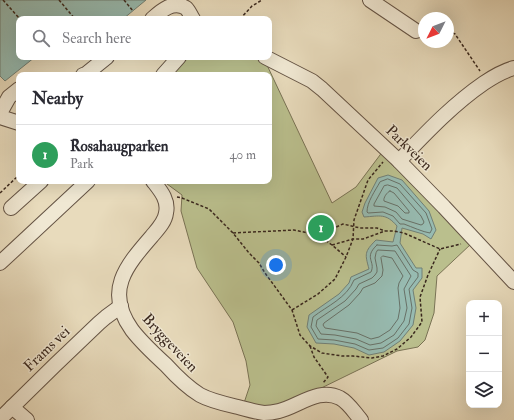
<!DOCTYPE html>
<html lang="en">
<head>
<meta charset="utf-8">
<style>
	:root { --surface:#fff; --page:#f7f7f7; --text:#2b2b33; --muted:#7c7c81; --line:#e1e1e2; --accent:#b45309 }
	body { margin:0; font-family:"IM FELL Double Pica",serif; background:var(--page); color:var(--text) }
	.controls { position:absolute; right:12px; bottom:12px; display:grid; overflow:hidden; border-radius:8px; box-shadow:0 4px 16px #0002 }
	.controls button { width:36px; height:36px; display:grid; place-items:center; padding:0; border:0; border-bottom:1px solid var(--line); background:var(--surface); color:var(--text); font:20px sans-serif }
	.compass { position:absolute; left:418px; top:12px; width:36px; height:36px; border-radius:50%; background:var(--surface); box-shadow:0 4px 16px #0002; rotate:228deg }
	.you { position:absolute; left:276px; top:265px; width:14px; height:14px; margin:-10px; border:3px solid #fff; border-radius:50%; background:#1a73e8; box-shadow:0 0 0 6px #1a73e833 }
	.badge { display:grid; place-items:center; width:26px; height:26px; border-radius:50%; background:var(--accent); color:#fff; font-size:13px; font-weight:700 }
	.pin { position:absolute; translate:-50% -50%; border:2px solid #fff; box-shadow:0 1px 4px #0006 }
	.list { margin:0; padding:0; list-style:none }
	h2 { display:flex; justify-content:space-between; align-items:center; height:52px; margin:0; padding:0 16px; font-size:17px }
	h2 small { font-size:13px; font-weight:400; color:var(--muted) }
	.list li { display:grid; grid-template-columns:26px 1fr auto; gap:12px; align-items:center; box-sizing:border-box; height:60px; padding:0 16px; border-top:1px solid var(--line) }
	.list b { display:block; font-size:15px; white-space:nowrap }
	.list p { margin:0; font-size:13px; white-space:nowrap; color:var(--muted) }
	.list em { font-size:13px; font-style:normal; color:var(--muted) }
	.icon { flex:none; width:22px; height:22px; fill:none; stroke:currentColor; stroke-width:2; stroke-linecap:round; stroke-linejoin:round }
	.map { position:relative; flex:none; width:514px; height:420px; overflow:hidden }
	.search { position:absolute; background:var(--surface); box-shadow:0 4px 16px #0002; left:16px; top:16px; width:256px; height:44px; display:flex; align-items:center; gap:10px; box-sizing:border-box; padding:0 14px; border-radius:8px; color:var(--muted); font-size:15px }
	.panel { position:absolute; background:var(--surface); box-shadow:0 4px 16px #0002; left:16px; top:72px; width:256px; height:112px; border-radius:8px }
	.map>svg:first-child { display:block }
	.park { fill:#babf8d; stroke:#7a7355 }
	.water { fill:#97bbb1; stroke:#718076 }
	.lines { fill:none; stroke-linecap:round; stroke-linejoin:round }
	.shore { stroke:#687167; stroke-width:1 }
	.minor-casing { stroke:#655445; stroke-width:16 }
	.path { stroke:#39271d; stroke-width:1.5; stroke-dasharray:3 2; stroke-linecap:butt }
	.minor { stroke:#f0e8d3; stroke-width:14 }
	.labels { text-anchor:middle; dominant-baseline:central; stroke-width:3; stroke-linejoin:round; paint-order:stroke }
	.street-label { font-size:15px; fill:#39271d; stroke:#f0e8d3 }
</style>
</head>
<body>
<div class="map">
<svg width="514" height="420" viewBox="0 0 514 420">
	<rect width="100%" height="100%" fill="#e8dbbc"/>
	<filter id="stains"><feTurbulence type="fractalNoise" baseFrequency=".005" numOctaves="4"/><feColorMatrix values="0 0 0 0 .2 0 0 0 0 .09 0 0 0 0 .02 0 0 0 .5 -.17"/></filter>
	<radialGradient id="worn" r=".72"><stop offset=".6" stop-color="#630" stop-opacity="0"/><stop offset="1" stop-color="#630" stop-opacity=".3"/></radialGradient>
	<polygon class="park" points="187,57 253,57 266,63 332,203 356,187 383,151 471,244 437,276 434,313 425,340 418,347 397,351 307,395 270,408 244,403 250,385 246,361 233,322 197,268 181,211 182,195 163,181 269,181 269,75 171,75"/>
	<g class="water">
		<polygon points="0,0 146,0 123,19 19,19 19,57 35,57 5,81 0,76"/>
		<path d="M388 175 402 180 429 211 436 230 431 239 423 234 402 228 400 243 416 268H422V278L413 290 416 308 413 325 400 341 384 352 369 355 354 348 334 344 316 343 307 327 309 315 339 294 349 283 351 277 369 269C365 254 364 252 376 240L393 242 397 226C386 213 380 216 364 217L362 212 365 203 378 178Z"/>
	</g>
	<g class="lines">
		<g class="shore">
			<path d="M388 179 400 184 426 213 432 229 430 233C423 232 412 227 404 224H400L393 216 383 212 368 213 367 212C367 202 375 191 380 182Z"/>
			<polygon points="388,185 397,188 421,216 424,222 423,224 421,225 402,219 396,212 385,207 374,206 374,204 384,186"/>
			<path d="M390 191 394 193 409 211V213H405L398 206 384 201C383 198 387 192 390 191Z"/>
			<path d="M377 245 392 246 397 245 413 270 418 273V277L409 289 412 308 409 324 398 338 383 348 369 350 355 344 334 340 318 339 311 327 313 317C327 306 347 298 354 280L371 272C376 261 363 258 377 245Z"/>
			<polygon points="378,250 395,251 411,276 404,289 407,308 404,321 394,335 381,343 370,345 356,339 335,335 321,334 316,326 317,320 345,301 356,289 359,284 372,278 375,275 377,272 377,268 375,258 376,253"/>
			<polygon points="383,256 392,258 403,276 399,283 398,288 400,308 398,319 390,330 379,337 371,339 357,333 325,328 323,325 324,323 349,305 360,293 363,288 375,283 382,276 383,270 381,258"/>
		</g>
		<defs>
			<g id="minor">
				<polyline points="370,0 416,31"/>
				<path d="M152 19C161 11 173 0 186 8 189 11 191 16 193 19"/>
				<polyline points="265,57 312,81 322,89 399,161 444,207 514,282"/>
				<polyline points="83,75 86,74 107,57"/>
				<polyline points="163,75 179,57"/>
				<polyline points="0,113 9,97 19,89"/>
				<polyline points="0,117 19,123"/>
				<path d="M399 161C425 134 452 105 484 83 493 77 503 71 514 68"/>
				<path d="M153 181C160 190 169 200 166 213 165 222 157 230 152 236 126 266 104 291 132 330 142 343 154 354 166 365 176 376 187 387 200 395 211 401 225 404 238 407 246 409 255 412 264 413 269 413 275 412 279 411 299 406 319 387 340 398 349 403 354 412 361 420"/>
				<polyline points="11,208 41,181"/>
				<polyline points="0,263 88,181"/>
				<polyline points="12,407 27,420"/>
				<polyline points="0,419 55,365 99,323 106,317 121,306"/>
			</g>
		</defs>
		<use href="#minor" class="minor-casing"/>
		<g class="path">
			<polyline points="3,0 20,19"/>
			<polyline points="59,0 75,19"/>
			<polyline points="124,0 133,11"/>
			<polyline points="240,19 252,6 262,0"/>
			<polyline points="448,33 451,32 455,34 480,71"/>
			<polyline points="0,193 19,175"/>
			<polyline points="177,197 182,198 209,209 233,233 249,253 259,263 265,273 292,310 300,335 310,346 322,353 342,356 353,356 372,358 383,356 397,349 411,337 422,322 420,297 428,275 440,249"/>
			<polyline points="233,233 294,230 318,235 332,245 346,257"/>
			<polyline points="318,235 343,224 360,228 377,228 385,231"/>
			<polyline points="332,245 353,239 363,239 385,231 394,231 404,233 440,249 461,244"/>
			<polyline points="292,310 318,294 335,279 346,257 353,239 354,220 368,180 383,162"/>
			<polyline points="310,346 314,357 328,377 323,383"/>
		</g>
		<use href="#minor" class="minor"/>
	</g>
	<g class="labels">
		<g class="street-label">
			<text transform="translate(409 148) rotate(44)">Parkveien</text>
			<text transform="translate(170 343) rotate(47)">Bryggeveien</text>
			<text transform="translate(47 349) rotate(-44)">Frams vei</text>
		</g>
	</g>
	<rect width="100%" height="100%" filter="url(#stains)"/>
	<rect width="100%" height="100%" fill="url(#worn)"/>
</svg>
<div class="controls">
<button>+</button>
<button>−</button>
<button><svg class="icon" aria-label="layers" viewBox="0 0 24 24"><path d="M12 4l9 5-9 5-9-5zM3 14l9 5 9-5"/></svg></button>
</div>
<svg class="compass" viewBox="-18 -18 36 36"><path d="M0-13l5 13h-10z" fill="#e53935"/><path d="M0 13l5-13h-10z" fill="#7c7c81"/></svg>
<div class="you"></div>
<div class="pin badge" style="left:321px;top:228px;background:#2e9e5b">1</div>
<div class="search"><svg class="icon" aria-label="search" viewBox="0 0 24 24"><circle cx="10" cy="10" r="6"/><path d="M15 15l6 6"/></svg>Search here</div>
<section class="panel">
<h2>Nearby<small></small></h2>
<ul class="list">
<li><span class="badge" style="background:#2e9e5b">1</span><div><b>Rosahaugparken</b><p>Park</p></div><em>40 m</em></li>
</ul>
</section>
</div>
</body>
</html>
